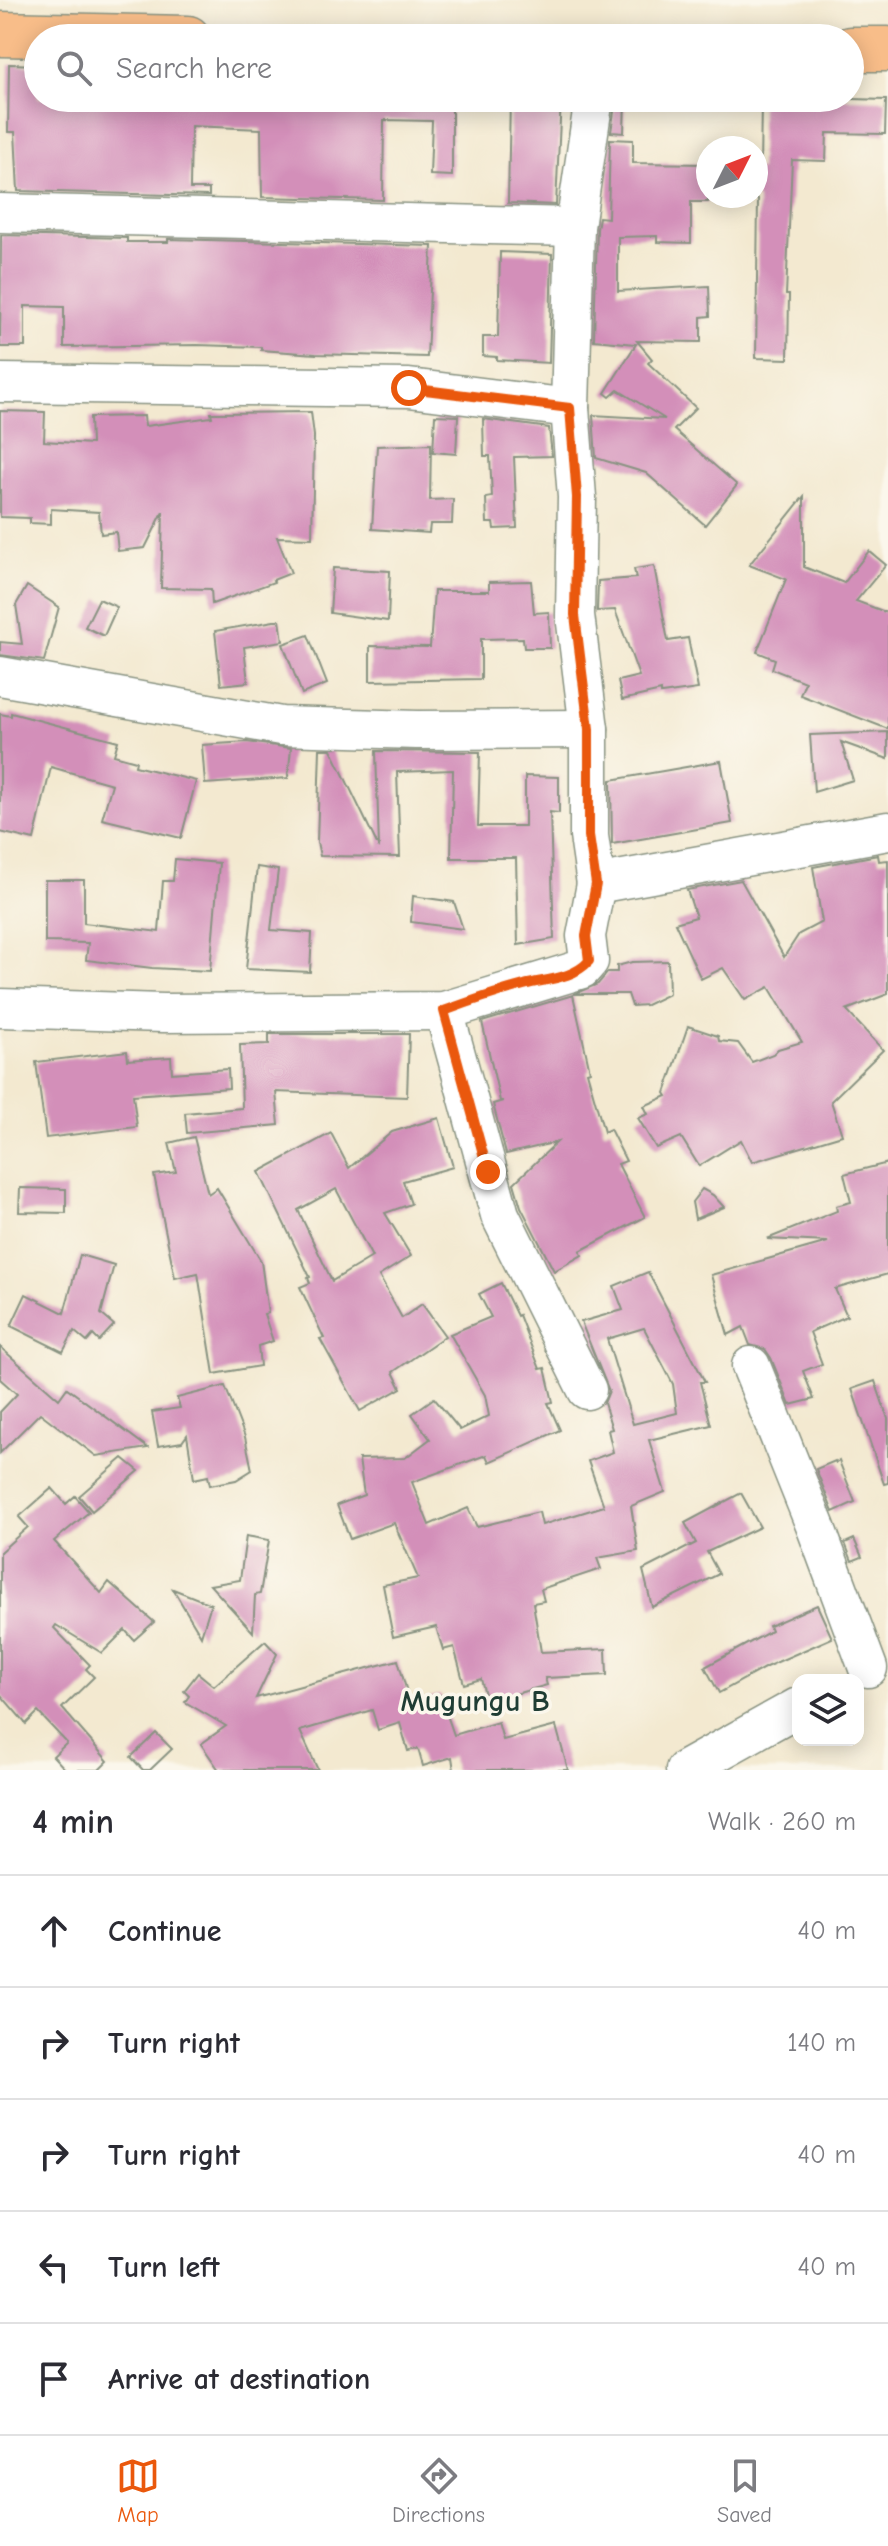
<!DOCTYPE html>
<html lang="en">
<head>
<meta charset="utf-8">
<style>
	:root { --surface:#fff; --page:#f7f7f7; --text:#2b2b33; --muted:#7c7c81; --line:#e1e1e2; --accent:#ea580c }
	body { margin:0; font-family:"Comic Neue",sans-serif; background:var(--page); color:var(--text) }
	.controls { position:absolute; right:24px; bottom:24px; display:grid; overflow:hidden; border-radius:16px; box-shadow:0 4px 20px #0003 }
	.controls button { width:72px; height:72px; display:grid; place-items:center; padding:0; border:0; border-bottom:2px solid var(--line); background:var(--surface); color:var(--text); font:40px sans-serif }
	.compass { position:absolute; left:696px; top:136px; width:72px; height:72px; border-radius:50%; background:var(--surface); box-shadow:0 4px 20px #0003; rotate:48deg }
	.stop { position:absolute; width:24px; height:24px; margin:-18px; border:6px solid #ea580c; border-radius:50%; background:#fff }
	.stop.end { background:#ea580c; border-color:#fff; box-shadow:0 2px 8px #0008 }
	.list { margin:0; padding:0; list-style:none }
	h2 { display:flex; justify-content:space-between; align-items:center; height:104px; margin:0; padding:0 32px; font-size:34px }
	h2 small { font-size:26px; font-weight:400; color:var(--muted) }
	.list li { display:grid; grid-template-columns:52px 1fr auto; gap:24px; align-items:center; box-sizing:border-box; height:112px; padding:0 32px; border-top:2px solid var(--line) }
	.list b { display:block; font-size:30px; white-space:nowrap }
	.list em { font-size:26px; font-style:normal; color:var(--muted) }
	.icon { flex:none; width:44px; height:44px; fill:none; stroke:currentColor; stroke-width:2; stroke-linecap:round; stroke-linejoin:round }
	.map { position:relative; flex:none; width:888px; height:1770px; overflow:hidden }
	.search { position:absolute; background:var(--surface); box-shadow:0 4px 20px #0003; left:24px; right:24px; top:24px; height:88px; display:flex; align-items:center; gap:20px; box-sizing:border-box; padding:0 28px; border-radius:44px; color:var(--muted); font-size:30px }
	.sheet { height:664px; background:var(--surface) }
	nav { display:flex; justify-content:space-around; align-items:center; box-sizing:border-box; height:112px; border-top:2px solid var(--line); background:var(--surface); font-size:22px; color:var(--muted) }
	nav a { display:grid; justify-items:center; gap:4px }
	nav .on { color:var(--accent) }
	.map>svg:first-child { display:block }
	.building { fill:#d38fb9; fill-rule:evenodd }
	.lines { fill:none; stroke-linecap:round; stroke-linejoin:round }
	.minor-casing { stroke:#899382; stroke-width:41 }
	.major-casing { stroke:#899382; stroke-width:47 }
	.minor { stroke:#fff; stroke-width:38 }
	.major { stroke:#f8bd89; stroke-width:44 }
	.route { stroke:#ea580c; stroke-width:10 }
	.labels { text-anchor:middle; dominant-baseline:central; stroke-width:7; stroke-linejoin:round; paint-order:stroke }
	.quarter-label { font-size:30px; font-weight:bold; fill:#1f3d34; stroke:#fbf7ec }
</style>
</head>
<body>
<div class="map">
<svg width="888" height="1770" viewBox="0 0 888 1770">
	<rect width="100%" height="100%" fill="#fbf7ec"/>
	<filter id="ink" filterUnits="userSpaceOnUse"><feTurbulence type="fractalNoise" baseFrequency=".0125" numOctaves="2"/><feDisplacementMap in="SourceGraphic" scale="16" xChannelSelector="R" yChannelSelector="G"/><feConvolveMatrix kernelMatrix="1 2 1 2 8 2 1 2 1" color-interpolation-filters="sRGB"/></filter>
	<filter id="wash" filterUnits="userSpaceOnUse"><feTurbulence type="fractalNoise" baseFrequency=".006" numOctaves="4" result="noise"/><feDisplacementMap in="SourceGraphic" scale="32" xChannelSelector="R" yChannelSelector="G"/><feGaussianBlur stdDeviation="1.8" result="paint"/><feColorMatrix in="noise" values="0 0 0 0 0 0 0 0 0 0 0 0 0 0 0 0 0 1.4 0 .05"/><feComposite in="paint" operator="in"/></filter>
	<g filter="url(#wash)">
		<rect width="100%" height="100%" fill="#f3e9d0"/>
		<g id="blocks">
			<g class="building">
				<polygon points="9,64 38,65 38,98 452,98 452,176 430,175 432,121 384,120 383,200 262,197 261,129 191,126 190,189 209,189 209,196 18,191 15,132 8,132"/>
				<polygon points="510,98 561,98 556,205 508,203"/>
				<polygon points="616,98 625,98 624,133 611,132"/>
				<polygon points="818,98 886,100 885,134 827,133 826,161 792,160 786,295 789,295 788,359 756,358 758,199 756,199 756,169 760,169 761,102 818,103"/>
				<polygon points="610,139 633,140 633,163 708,164 708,202 691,202 691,243 657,242 657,236 618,237 618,291 709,286 710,316 701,317 701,342 637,341 652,359 648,363 696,408 674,430 737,485 705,525 646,473 596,458 593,415 665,419 618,390 610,397 605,393 636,344 594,340 597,229 599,217 608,218"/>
				<polygon points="1,235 127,238 127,242 168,242 168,239 432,246 427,357 316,354 261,350 261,347 197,345 64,347 64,307 25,306 25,347 0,347"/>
				<polygon points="500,252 552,254 549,363 497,360 497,357 483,356 483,337 498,337"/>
				<polygon points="0,411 45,412 44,441 91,444 90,417 144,416 145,426 212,417 211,413 311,412 314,436 312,538 277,537 291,573 273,580 274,582 212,604 211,589 161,588 163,512 145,548 118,551 116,532 101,534 99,512 51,509 51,524 30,523 30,518 0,517"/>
				<polygon points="435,415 458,416 456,454 433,452"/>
				<polygon points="483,419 549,428 552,456 514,457 517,528 494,529 493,523 487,523 486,498 492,497 490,456 484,456"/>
				<polygon points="431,444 430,500 453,499 452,524 430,524 429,533 372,529 377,446"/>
				<polygon points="804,496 804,567 844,583 869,551 886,565 856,601 888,613 888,729 800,695 805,682 772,669 775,659 757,652 786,579 749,565"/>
				<polygon points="654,566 668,641 688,638 698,689 661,694 661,691 622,700 618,681 639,676 615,610 597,611 598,581 636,578 634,569"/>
				<polygon points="333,568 390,571 388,621 330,613"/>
				<polygon points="531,581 534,613 549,612 550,648 524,648 523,638 484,639 481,639 481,679 370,681 370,646 430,647 434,591 489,591 489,582"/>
				<polygon points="27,586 59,607 44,661 0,655 0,642 22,644 16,605"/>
				<polygon points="99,599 117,607 104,636 85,627"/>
				<polygon points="280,620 283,641 244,647 248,682 221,685 215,631"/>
				<polygon points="308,635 327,684 302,694 283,644"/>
				<polygon points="11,713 118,741 114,755 136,761 135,766 196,781 181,838 102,819 112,784 51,767 34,840 0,832 0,714 11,716"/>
				<polygon points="888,732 888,759 841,742 853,780 814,792 810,735"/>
				<polygon points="247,742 291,748 288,778 205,784 202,745"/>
				<polygon points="320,749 331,749 379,848 376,751 480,752 478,826 525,826 525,776 559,777 559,813 550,812 554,939 518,945 516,858 451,858 453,770 397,772 400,857 320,856 317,842"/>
				<polygon points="721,761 732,823 612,844 611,780"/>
				<polygon points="878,855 879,861 888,860 888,994 846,1010 883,1050 831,1101 842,1135 752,1162 741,1140 699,1166 681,1137 656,1148 638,1118 648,1114 644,1106 667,1096 665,1093 688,1026 718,1036 719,1041 738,1043 752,1062 773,1054 778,1049 802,1042 769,987 745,1000 723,968 701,979 675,923 696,917 687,890 741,880 784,957 799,934 822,922 813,867"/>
				<polygon points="175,859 219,863 210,971 152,968 86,960 88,943 45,942 45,880 84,880 84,923 159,932 163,881 173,881"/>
				<polygon points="257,867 278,870 271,930 312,933 310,972 246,969"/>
				<polygon points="413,896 454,902 463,929 411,922"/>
				<polygon points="668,961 669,994 646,1005 632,1006 628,994 574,994 598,984 608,972 617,972 617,966 632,962"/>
				<polygon points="573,995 590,1071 587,1072 604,1132 610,1129 626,1161 618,1164 645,1217 580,1251 582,1255 554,1271 521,1207 514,1183 557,1142 506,1154 493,1104 503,1101 500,1101 482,1022"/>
				<polygon points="269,1034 409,1034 407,1097 276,1092 279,1125 187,1133 185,1113 242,1108 240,1045 269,1044"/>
				<polygon points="127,1051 128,1060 171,1057 172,1073 228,1069 229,1088 133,1095 137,1127 46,1138 36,1062"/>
				<path d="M439 1118 453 1167 403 1181 411 1204 385 1213 411 1256 379 1276 402 1318 422 1304 445 1336 393 1372 401 1388 360 1411 320 1339 324 1338 300 1287 310 1283 308 1278 310 1277 259 1172 331 1133 349 1168 392 1132ZM336 1189 372 1257 332 1281 298 1210Z"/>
				<polygon points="194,1137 208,1194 217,1188 261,1261 268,1313 264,1314 273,1341 258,1346 260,1366 214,1374 198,1273 175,1278 154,1175 176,1172 169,1143"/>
				<polygon points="888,1163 888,1274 835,1289 847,1316 810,1332 822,1364 803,1371 814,1399 790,1405 771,1358 765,1349 750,1345 743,1327 728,1335 711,1275 828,1242 767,1239 837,1211 836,1206 851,1202 844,1174"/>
				<polygon points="20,1188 66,1189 66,1213 19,1212"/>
				<polygon points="702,1189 713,1195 724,1207 695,1219 692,1202"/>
				<polygon points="80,1255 114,1265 101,1314 114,1325 99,1341 93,1335 87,1342 74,1331 63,1352 11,1326 26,1294 64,1313"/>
				<path d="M648 1272 705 1382H700L711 1425 649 1440 665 1492 631 1506 638 1551 597 1558 601 1569 541 1589 544 1601 533 1603 541 1652 606 1649 607 1675 545 1678 547 1685 487 1702 481 1679 464 1684 454 1647 443 1650 436 1627 393 1637 383 1585 418 1578 394 1523 350 1539 337 1505 364 1495 359 1459 405 1458 430 1439 412 1414 434 1398 460 1430 489 1416 485 1395 450 1334 491 1317 479 1294 501 1283 517 1316 519 1315 540 1369 545 1368 553 1402 548 1403 560 1430 489 1462 486 1455 412 1482 429 1525 468 1508 477 1527 539 1512 542 1525 604 1506 588 1461 613 1452 608 1430 612 1429 604 1403 609 1391 581 1322 623 1310 614 1286ZM644 1328 673 1384 677 1413 633 1424 607 1339Z"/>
				<polygon points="0,1347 59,1399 67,1388 148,1448 96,1456 40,1413 0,1453 0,1412 17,1394 0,1379"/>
				<polygon points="875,1381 888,1419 888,1483 884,1484 852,1389"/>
				<polygon points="225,1386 245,1437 252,1470 236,1480 210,1485 208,1476 194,1479 187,1435 182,1442 158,1446 152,1412 180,1408 177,1398"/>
				<polygon points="123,1458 139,1471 92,1511 79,1496"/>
				<polygon points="835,1461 836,1463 839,1461 855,1502 833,1512 816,1469"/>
				<polygon points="52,1488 66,1504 75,1496 89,1512 54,1541 101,1593 109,1582 154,1622 134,1640 125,1630 102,1653 56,1625 54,1628 90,1665 86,1669 94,1677 62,1708 108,1761 99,1770 66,1770 53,1756 67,1743 38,1712 26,1724 0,1694 0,1552 28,1527 19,1517"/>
				<polygon points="741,1493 760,1527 707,1552 719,1574 652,1607 643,1570 696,1543 685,1523"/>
				<polygon points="246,1536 269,1540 260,1594 255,1595 253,1632 210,1585 240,1580"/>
				<polygon points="854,1539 862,1557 852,1561 845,1543"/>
				<polygon points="173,1589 211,1604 201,1636"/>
				<polygon points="817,1605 832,1638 766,1667 719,1693 705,1667 771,1631 769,1626"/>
				<polygon points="265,1641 277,1654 256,1698 398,1660 410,1703 440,1695 454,1735 498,1722 503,1740 556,1726 568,1770 454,1770 452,1757 423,1766 418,1749 408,1751 400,1723 378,1730 372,1710 300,1731 318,1770 219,1770 201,1744 226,1726 185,1702 189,1696 184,1691 198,1673 214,1686"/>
				<polygon points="156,1733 172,1749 150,1770 143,1770 131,1757"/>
			</g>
		</g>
	</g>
	<g filter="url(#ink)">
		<use href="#blocks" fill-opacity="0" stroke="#899382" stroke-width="2"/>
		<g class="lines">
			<defs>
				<g id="minor">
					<polyline points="0,213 575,227"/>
					<polyline points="0,383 409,388 570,408 577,497 575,615 589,729 589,836 596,884 888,831"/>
					<polyline points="570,408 575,227 594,98"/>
					<polyline points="0,676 281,726 417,730 589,729"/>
					<polyline points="0,1008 163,1013 444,1011 582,969 589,961 586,936 596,884"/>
					<polyline points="444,1011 500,1215 587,1390"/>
					<polyline points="751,1366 816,1528 868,1668"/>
					<polyline points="685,1770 798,1707"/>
				</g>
				<g id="major">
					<polyline points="0,34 188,38"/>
					<polyline points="850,49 888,49"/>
				</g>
			</defs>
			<use href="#minor" class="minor-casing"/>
			<use href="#major" class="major-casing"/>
			<use href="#minor" class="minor"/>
			<use href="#major" class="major"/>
		</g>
	</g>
	<g class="lines" filter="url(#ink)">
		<path class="route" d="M409 388 570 408 577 497 575 615 589 729V836L596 884 586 936 589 961C573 979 546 979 524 985 497 992 471 1001 444 1011L488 1172"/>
	</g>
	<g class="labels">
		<g class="quarter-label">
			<text x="475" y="1701">Mugungu B</text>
		</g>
	</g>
</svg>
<div class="controls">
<button><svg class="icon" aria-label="layers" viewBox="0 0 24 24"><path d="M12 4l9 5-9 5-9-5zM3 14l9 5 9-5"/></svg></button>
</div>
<svg class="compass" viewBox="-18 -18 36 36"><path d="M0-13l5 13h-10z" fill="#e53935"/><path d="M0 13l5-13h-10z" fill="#7c7c81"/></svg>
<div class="stop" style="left:409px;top:388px"></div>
<div class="stop end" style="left:488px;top:1172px"></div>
<div class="search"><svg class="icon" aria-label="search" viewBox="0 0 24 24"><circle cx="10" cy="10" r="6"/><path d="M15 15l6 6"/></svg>Search here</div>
</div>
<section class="sheet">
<h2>4 min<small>Walk · 260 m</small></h2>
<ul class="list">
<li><svg class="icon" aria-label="ahead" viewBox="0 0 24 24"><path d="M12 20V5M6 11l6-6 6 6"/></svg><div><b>Continue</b></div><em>40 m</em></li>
<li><svg class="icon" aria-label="right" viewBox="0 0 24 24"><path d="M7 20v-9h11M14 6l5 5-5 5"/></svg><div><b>Turn right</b></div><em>140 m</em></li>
<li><svg class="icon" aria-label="right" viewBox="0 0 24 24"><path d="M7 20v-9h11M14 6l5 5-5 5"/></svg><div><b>Turn right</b></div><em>40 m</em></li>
<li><svg class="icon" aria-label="left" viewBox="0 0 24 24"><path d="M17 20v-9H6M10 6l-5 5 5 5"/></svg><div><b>Turn left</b></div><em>40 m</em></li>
<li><svg class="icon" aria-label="arrive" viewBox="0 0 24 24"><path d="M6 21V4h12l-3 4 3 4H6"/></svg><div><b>Arrive at destination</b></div></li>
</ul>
</section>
<nav>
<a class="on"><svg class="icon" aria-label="map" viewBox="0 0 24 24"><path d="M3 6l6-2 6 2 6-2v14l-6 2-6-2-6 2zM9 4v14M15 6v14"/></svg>Map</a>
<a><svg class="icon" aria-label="directions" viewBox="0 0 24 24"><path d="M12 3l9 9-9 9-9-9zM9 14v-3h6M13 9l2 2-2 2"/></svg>Directions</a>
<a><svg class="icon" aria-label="saved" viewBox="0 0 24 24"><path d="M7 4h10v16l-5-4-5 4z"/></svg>Saved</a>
</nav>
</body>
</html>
